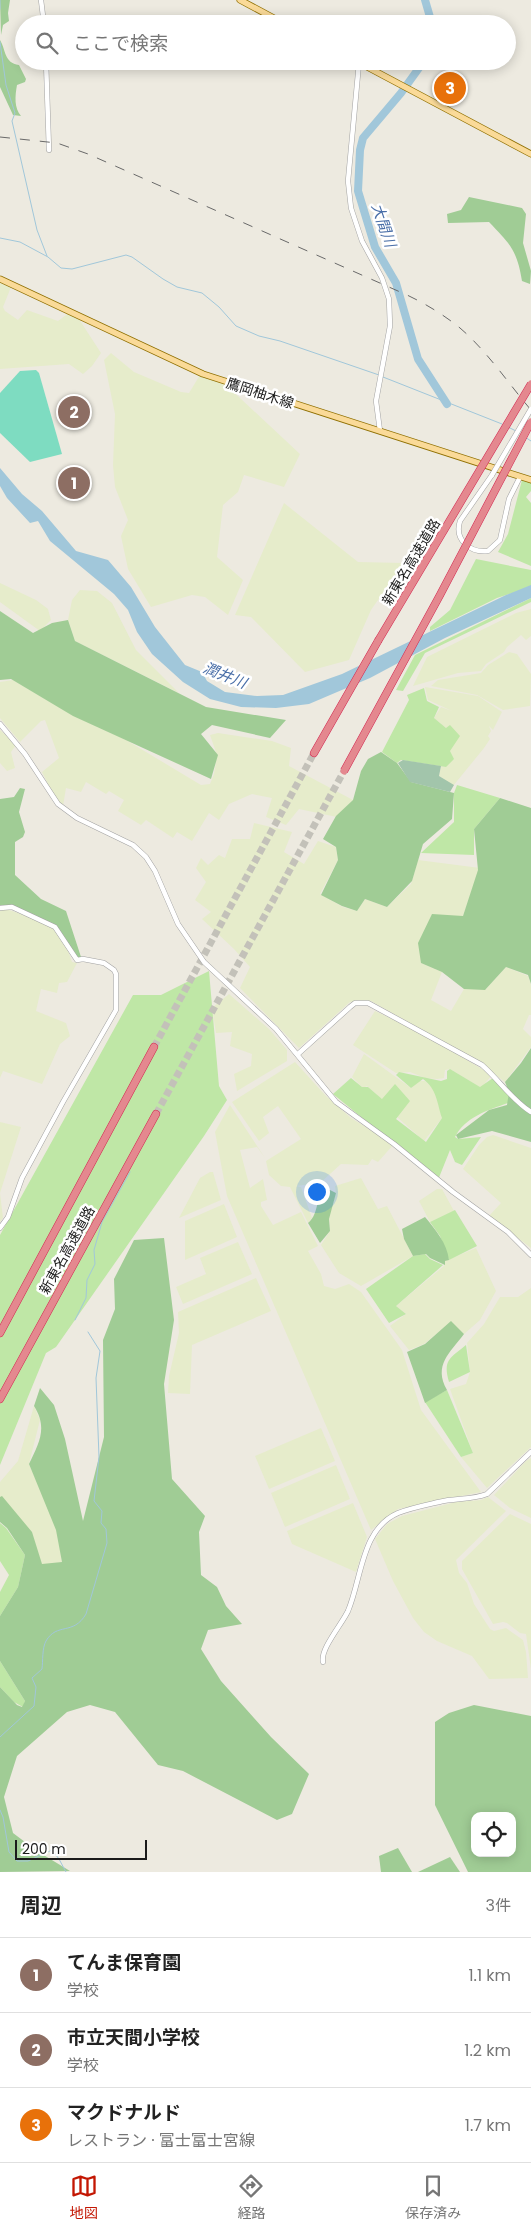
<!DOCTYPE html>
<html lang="ja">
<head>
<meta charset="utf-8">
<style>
	:root { --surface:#fff; --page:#f2f2f2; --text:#222; --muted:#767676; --line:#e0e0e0; --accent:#c31703 }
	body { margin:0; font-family:Poppins,"Noto Sans JP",sans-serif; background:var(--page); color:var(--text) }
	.controls { position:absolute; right:15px; bottom:15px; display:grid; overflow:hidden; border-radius:10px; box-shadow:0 2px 12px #0003 }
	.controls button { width:45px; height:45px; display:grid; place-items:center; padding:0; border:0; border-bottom:1px solid var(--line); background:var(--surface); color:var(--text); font:25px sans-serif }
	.scale { position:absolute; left:15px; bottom:12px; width:132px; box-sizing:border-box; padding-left:5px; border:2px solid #1b1b1b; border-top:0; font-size:14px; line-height:18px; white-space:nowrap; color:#1b1b1b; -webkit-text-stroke:4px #fff; paint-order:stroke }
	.you { position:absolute; left:316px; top:1191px; width:18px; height:18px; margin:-12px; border:4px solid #fff; border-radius:50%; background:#1a73e8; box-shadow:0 0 0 8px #1a73e833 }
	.badge { display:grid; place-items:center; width:32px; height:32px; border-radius:50%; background:var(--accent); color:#fff; font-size:16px; font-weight:700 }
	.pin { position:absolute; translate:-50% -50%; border:2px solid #fff; box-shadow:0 1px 5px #0006 }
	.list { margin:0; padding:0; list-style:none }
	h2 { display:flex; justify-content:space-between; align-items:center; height:65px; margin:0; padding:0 20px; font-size:21px }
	h2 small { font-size:16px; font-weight:400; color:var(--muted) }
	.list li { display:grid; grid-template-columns:32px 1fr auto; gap:15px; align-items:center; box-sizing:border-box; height:75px; padding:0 20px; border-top:1px solid var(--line) }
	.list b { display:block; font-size:19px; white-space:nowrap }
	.list p { margin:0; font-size:16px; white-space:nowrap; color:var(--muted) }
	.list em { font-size:16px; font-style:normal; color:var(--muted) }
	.icon { flex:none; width:28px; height:28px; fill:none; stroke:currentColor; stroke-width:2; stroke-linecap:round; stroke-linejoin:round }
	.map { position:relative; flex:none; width:531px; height:1872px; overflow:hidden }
	.search { position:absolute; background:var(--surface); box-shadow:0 2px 12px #0003; left:15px; right:15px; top:15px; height:55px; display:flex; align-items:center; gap:12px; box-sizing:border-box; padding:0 18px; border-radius:28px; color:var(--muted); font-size:19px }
	.sheet { height:290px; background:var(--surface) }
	nav { display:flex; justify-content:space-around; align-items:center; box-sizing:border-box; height:70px; border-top:1px solid var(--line); background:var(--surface); font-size:14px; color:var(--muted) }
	nav a { display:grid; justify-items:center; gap:2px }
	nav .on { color:var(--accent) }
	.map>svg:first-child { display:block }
	.farmland { fill:#e6eccb }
	.grass { fill:#bfe7a6 }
	.forest { fill:#a0cc95; fill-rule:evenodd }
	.cemetery { fill:#a2c5ab }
	.pitch { fill:#7edcc1 }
	.water { fill:#a1c7da }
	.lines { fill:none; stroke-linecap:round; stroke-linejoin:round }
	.stream { stroke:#a1c7da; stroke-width:1 }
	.river { stroke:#a1c7da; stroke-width:8 }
	.highway-tunnel { stroke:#c3c1b9; stroke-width:7; stroke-dasharray:7 3.5; stroke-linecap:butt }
	.minor-casing { stroke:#a2a2a2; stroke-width:5.5 }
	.major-casing { stroke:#907002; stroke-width:7 }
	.highway-casing { stroke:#d2264f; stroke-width:8 }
	.minor { stroke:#fff; stroke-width:4.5 }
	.major { stroke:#fada98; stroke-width:5.5 }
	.highway { stroke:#e4888f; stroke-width:7 }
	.rail { stroke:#696969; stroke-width:1; stroke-dasharray:10 10; stroke-linecap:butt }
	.minor-bridge-casing { stroke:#a2a2a2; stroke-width:5.5; stroke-linecap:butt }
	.highway-bridge-casing { stroke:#d2264f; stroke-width:8; stroke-linecap:butt }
	.minor-bridge { stroke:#fff; stroke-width:4.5 }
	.highway-bridge { stroke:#e4888f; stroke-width:7 }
	.labels { text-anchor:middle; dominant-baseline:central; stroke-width:5; stroke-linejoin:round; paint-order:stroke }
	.street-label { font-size:14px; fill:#1b1b1b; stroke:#fff }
	.water-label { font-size:15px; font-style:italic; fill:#4a6fa8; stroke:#fff }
</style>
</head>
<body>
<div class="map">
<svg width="531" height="1872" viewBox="0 0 531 1872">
	<rect width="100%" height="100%" fill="#edeae0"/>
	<g class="farmland">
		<polygon points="0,283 11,287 3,307 5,311 18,320 27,310 58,321 73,310 101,353 92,366 83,374 69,364 0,369"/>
		<polygon points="111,353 134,372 181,392 189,393 200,375 225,384 300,454 284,487 244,475 238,492 223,505 217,557 243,580 228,615 205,597 192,595 151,607 128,569 121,536 128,520 115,487 113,465 115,414 104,360"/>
		<polygon points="284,503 358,562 404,563 371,610 349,660 305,672 251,617 235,615"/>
		<polygon points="0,583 36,600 48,609 51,620 40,631 0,602"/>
		<polygon points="80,590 97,591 112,603 136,650 179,693 75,641 68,620 72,600"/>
		<polygon points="531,609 531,636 526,640 521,635 507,647 504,652 486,664 481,671 458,673 413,686 427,657 516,613"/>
		<polygon points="509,652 517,654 531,674 530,706 503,710 477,695 431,686 438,680 481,673 488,665"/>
		<polygon points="13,680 74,716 126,740 201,785 210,784 214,774 217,755 210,735 218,733 272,741 291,748 289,766 353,800 337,817 299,809 286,825 266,817 272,798 252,794 229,804 219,820 209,813 192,841 177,832 173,838 146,820 141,825 118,811 124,800 109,791 106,794 86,782 81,792 66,788 63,806 56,800 42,772 59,758 45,720 41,721 20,742 0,718 0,682"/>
		<polygon points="425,687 478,696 502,712 493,730 489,726 491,731 488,736 490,739 484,748 453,786 439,776 441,766 446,767 450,751 447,729 434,718 441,707 452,711 428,700"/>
		<polygon points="0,730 16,745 11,752 15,768 7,771 0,763"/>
		<polygon points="254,823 292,832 284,852 304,864 318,841 336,847 338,860 320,894 343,907 357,911 365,899 387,907 411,884 418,860 480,868 463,916 421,963 442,972 431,1000 451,1011 464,989 486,989 506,967 528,976 531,984 531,1015 529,1015 523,1029 531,1037 531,1047 505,1082 478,1062 371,1001 350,1002 299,1048 240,988 250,967 234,949 202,919 211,912 195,900 206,882 196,868 201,858 208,865 219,855 225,858 232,839 250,839"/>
		<polygon points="0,907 60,927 72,962 77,963 67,982 59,983 57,993 41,989 36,1011 66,1023 70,1036 60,1044 42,1084 3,1071 0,1078"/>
		<polygon points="229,994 269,1029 287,1050 287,1061 237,1091 234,1074 251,1066 252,1054 230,1046 232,1032 216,1033 212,1008"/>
		<polygon points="375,1011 422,1033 492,1075 481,1088 450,1069 445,1070 444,1078 437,1079 425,1078 410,1072 396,1073 353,1045"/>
		<polygon points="364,1054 411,1088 419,1081 425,1081 435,1090 442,1118 424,1141 396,1116 383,1100 367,1086 363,1088 352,1077"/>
		<polygon points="295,1062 326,1096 351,1118 394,1144 378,1162 372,1159 368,1165 341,1164 320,1183 296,1186 301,1187 312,1218 308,1223 290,1187 281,1186 269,1175 266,1161 301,1139 278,1106 263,1117 269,1133 259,1141 232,1102"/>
		<polygon points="230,1105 265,1158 257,1147 240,1150 250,1188 263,1179 267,1200 261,1202 261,1206 273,1225 301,1212 318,1246 308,1251 321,1274 324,1286 335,1289 349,1284 361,1292 402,1350 421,1410 481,1492 398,1509 371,1530 227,1196 215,1132"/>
		<polygon points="0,1122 21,1127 0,1193 3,1218 0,1222"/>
		<polygon points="493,1135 531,1148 531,1248 489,1216 501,1203 463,1169 479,1145 487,1137"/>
		<polygon points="210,1172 213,1172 221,1200 179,1218 200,1178"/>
		<polygon points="361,1178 378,1209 387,1206 413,1256 361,1286 339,1273 321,1245 330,1231 329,1216 336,1193 335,1186"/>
		<polygon points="437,1189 442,1189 454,1211 430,1222 419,1201"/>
		<polygon points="224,1204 237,1237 185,1260 185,1221"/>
		<polygon points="238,1242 252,1274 183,1304 176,1287 206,1274 200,1258"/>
		<polygon points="476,1248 496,1291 480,1320 464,1334 451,1322 424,1344 409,1350 390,1326 406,1314 396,1306 444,1266 445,1261"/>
		<polygon points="256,1278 271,1311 192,1345 190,1394 168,1393 169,1376 179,1333 178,1312"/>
		<polygon points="531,1288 531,1447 487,1488 461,1457 473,1453 450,1389 466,1384 470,1372 467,1343 484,1324 500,1297 518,1297"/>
		<polygon points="34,1406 40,1420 29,1464 58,1532 62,1562 42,1567 0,1499 0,1482 18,1461"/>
		<polygon points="321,1428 335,1461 269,1489 255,1456"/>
		<polygon points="531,1458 531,1518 510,1508 494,1495 526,1461"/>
		<polygon points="336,1465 350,1499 285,1527 271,1493"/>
		<polygon points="488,1497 506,1511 456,1560 459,1573 467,1583 474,1604 490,1629 494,1631 506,1628 523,1640 526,1652 528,1678 489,1679 472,1656 437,1641 424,1632 413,1618 393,1581 375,1539 387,1524 402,1516 456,1502 481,1500"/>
		<polygon points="353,1503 367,1537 356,1572 292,1544 287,1531"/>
		<polygon points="510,1514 531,1524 531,1669 526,1634 520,1633 507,1623 503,1622 493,1624 462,1569 462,1561"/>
	</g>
	<g class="grass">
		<polygon points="522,480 531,483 531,491 526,497 531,503 531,566 498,552 508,534"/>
		<polygon points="476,559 531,570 531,587 497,598 430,631 430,627 450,610"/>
		<polygon points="531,598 531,602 425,653 403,691 396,690 415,655"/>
		<polygon points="424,688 427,701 439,707 434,718 446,728 450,725 460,736 450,751 454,759 446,767 401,760 397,763 382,752 409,700 407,695"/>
		<polygon points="457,785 500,798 474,829 474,855 421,853 454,822 454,793"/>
		<polygon points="209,971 219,1086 227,1100 204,1136 56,1347 46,1353 0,1465 0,1235 133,995 161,995"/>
		<path d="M450 1069 480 1087 493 1078 509 1092 508 1103C488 1110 465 1117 455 1137L458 1139 481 1137 462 1165 455 1162 450 1150 438 1180 333 1094 351 1078 362 1087H368L382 1099 395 1084 410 1101 396 1119 426 1142 442 1118C437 1103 437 1089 423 1079L411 1088 396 1075 399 1072 441 1081 447 1079V1071Z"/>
		<polygon points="455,1210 477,1246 449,1260 440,1236 430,1222"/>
		<polygon points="425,1254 430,1259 443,1265 396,1306 406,1314 389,1323 366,1289 413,1256"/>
		<path d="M466 1345 470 1372 449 1382C443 1360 449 1359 466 1345Z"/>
		<polygon points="447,1390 473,1453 461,1457 425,1402"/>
		<polygon points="0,1523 6,1528 25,1555 18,1587 0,1616 0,1592 9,1575 0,1561"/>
		<polygon points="0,1661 25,1701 23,1707 14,1702 0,1687"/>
	</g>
	<g class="forest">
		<polygon points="0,0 10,0 8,13 9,21 3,25 1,35"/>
		<path d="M0 40C6 50 4 63 19 65L26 79 25 82 17 85C15 96 14 108 21 116L13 115 0 87Z"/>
		<path d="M469 197 522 208 526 214 523 243 531 271 530 284 522 281C517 250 510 244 489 222L448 223 447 214 461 210Z"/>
		<polygon points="0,611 33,633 52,623 68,620 75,641 206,707 286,720 270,738 212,725 201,734 218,755 211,779 73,716 11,679 0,680"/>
		<polygon points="381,752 397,763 411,782 454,793 452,819 423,844 412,881 387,907 365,899 357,911 342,906 321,895 338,860 336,847 323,839 336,816 353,800 361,771 368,759"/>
		<polygon points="20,788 25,789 19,812 25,832 23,837 15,842 15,875 41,899 66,911 81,957 75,958 55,927 12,907 0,908 0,799 14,797"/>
		<polygon points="500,798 531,808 531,984 528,975 506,967 485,990 464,989 442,972 421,963 418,943 432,914 463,916 478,870 474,829"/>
		<polygon points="531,1048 531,1142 492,1131 458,1139 456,1135 489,1110 507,1105 509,1092 505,1082 521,1063"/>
		<path d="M330 1190 336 1193 329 1219 330 1231 320 1243 308 1223C321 1213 313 1193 330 1190Z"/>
		<path d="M425 1217C435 1229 447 1243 449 1260L445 1261V1265L430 1258 426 1254 413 1256 404 1239 402 1229Z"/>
		<path d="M164 1238 174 1320 164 1384 172 1479 205 1516 199 1532 201 1575 217 1587 226 1606 242 1624 208 1630 201 1649 221 1681 271 1737 309 1774 292 1814 277 1820 183 1771 158 1765 115 1712 90 1705 67 1712 17 1756 4 1797 13 1833 37 1851 70 1871 0 1872V1687L17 1705 22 1707 25 1701 0 1661V1616L18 1587 25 1555 7 1528 0 1522V1497L2 1496 32 1532 42 1564 62 1562 56 1530 29 1464C39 1443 48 1428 34 1406L40 1388 54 1405 65 1439 83 1521 104 1437 103 1340 115 1309 114 1279 134 1240Z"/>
		<path d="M451 1321 464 1334C450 1353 433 1365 447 1390L425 1403 407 1352 425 1344Z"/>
		<path d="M474 1705 531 1716V1872H468L435 1805V1722L449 1713ZM475 1816H512V1853H475Z"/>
		<polygon points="398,1848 412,1872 381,1872 379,1856"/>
		<polygon points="450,1857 460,1872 418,1872"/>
	</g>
	<polygon class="cemetery" points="403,760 441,766 439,776 454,785 450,792 410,782 398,763"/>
	<polygon class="pitch" points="36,370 39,373 62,454 30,462 0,433 0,393 20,371"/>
	<polygon class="water" points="0,468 22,494 42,511 76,551 108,560 131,587 155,627 185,665 202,672 207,681 225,692 257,696 283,695 342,674 506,595 531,585 531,598 445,638 370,678 309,704 276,708 241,707 210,699 183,682 152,654 137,632 128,610 114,594 50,541 38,521 30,523 7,498 0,486"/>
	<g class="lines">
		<g class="stream">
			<polyline points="0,9 0,0"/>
			<polyline points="0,42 6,85 15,113 12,121 37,230 47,256"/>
			<polyline points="0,238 20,242 48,257 61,268 72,269 126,255 132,257 163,279 177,287 202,293 219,307 236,326 259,336 280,341 379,375"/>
			<polyline points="383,377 502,424"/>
			<polyline points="508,427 516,431"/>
			<polyline points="525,437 531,441"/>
			<polyline points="75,1320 86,1298 87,1280 95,1264 94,1250 102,1222 130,1172"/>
			<path d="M0 1737 34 1706 36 1687 32 1678 42 1669C43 1661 42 1648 46 1641 57 1622 73 1636 86 1614L107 1543 106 1529 101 1523 102 1511 94 1501 99 1457 96 1378 100 1351 88 1332"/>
			<polyline points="0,1810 3,1817 9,1852 17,1861 28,1861 52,1850 59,1859 66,1872"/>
		</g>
		<g class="river">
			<polyline points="425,0 432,24"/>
			<polyline points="424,61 401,93 363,138 360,150 358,191 375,247 396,283 418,359 447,404"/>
		</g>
		<g class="highway-tunnel">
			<polyline points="154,1047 314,753"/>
			<polyline points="156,1114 344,771"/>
		</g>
		<defs>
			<g id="minor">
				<polyline points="41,0 44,24"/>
				<polyline points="46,61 49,150"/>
				<polyline points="359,63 348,181 351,208 362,241 382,278 389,299 390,326 376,401 380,431"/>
				<path d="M492 475 460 521C454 540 470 553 488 551L500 540 509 499 520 477"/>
				<polyline points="0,724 25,754 58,804 77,818 133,845 146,857 155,871 178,924 204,962 276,1029 336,1102 394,1144 453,1192 508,1232 531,1255"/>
				<polyline points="0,908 12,907 55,927 77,960 83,959 104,963 114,970 116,974 116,1010 63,1102 22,1178 8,1217 0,1228"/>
				<path d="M298 1054 350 1007 355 1003H368L482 1065C499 1080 512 1100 531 1112"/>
				<path d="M323 1662C320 1649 342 1624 348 1611 362 1578 361 1529 398 1513 411 1508 426 1505 439 1502 455 1498 472 1500 487 1494L531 1452"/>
			</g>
			<g id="major">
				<polyline points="240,0 285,24"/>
				<polyline points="356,61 531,154"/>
				<polyline points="0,279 203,374 531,480"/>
			</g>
			<g id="highway">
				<polyline points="314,753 378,641"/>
				<polyline points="0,1333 154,1047"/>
				<polyline points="0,1399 156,1114"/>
			</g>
		</defs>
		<use href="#minor" class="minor-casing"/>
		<use href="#major" class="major-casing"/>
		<use href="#highway" class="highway-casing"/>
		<use href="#minor" class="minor"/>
		<use href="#major" class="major"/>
		<use href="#highway" class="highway"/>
		<path class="rail" d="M0 137 57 143 88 154 407 295C426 304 444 315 460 328 487 351 508 383 531 410"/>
		<defs>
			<polyline id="minor-bridge" points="492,475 531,409"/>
			<g id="highway-bridge">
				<polyline points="378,641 531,384"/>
				<polyline points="344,771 440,595 531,422"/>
			</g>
		</defs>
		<use href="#minor-bridge" class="minor-bridge-casing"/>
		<use href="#highway-bridge" class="highway-bridge-casing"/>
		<use href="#minor-bridge" class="minor-bridge"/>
		<use href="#highway-bridge" class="highway-bridge"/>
	</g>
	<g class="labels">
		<g class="street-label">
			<text transform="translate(260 393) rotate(18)">鷹岡柚木線</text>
			<text transform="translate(411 562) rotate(-59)">新東名高速道路</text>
			<text transform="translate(67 1250) rotate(-61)">新東名高速道路</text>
		</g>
		<g class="water-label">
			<text transform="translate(384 225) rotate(71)">大間川</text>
			<text transform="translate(225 675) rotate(22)">潤井川</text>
		</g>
	</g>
</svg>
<div class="controls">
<button><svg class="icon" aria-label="locate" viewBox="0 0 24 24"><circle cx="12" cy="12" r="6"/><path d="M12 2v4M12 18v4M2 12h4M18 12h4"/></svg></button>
</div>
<div class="scale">200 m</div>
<div class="you"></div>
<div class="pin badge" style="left:74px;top:483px;background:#8d6e63">1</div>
<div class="pin badge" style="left:74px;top:412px;background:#8d6e63">2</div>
<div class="pin badge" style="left:450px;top:88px;background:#e8710a">3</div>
<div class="search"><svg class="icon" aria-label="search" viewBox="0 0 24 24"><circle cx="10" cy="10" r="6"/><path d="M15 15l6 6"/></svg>ここで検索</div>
</div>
<section class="sheet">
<h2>周辺<small>3件</small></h2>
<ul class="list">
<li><span class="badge" style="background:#8d6e63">1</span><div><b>てんま保育園</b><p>学校</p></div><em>1.1 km</em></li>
<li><span class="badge" style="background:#8d6e63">2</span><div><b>市立天間小学校</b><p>学校</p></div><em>1.2 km</em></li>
<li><span class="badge" style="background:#e8710a">3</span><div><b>マクドナルド</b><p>レストラン · 富士富士宮線</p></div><em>1.7 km</em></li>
</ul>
</section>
<nav>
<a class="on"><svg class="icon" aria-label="map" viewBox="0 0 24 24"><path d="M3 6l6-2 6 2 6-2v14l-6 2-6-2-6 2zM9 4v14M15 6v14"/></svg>地図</a>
<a><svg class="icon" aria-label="directions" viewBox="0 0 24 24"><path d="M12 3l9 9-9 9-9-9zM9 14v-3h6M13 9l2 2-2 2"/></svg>経路</a>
<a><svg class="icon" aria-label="saved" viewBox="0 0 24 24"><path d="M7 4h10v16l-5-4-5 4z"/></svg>保存済み</a>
</nav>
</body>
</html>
